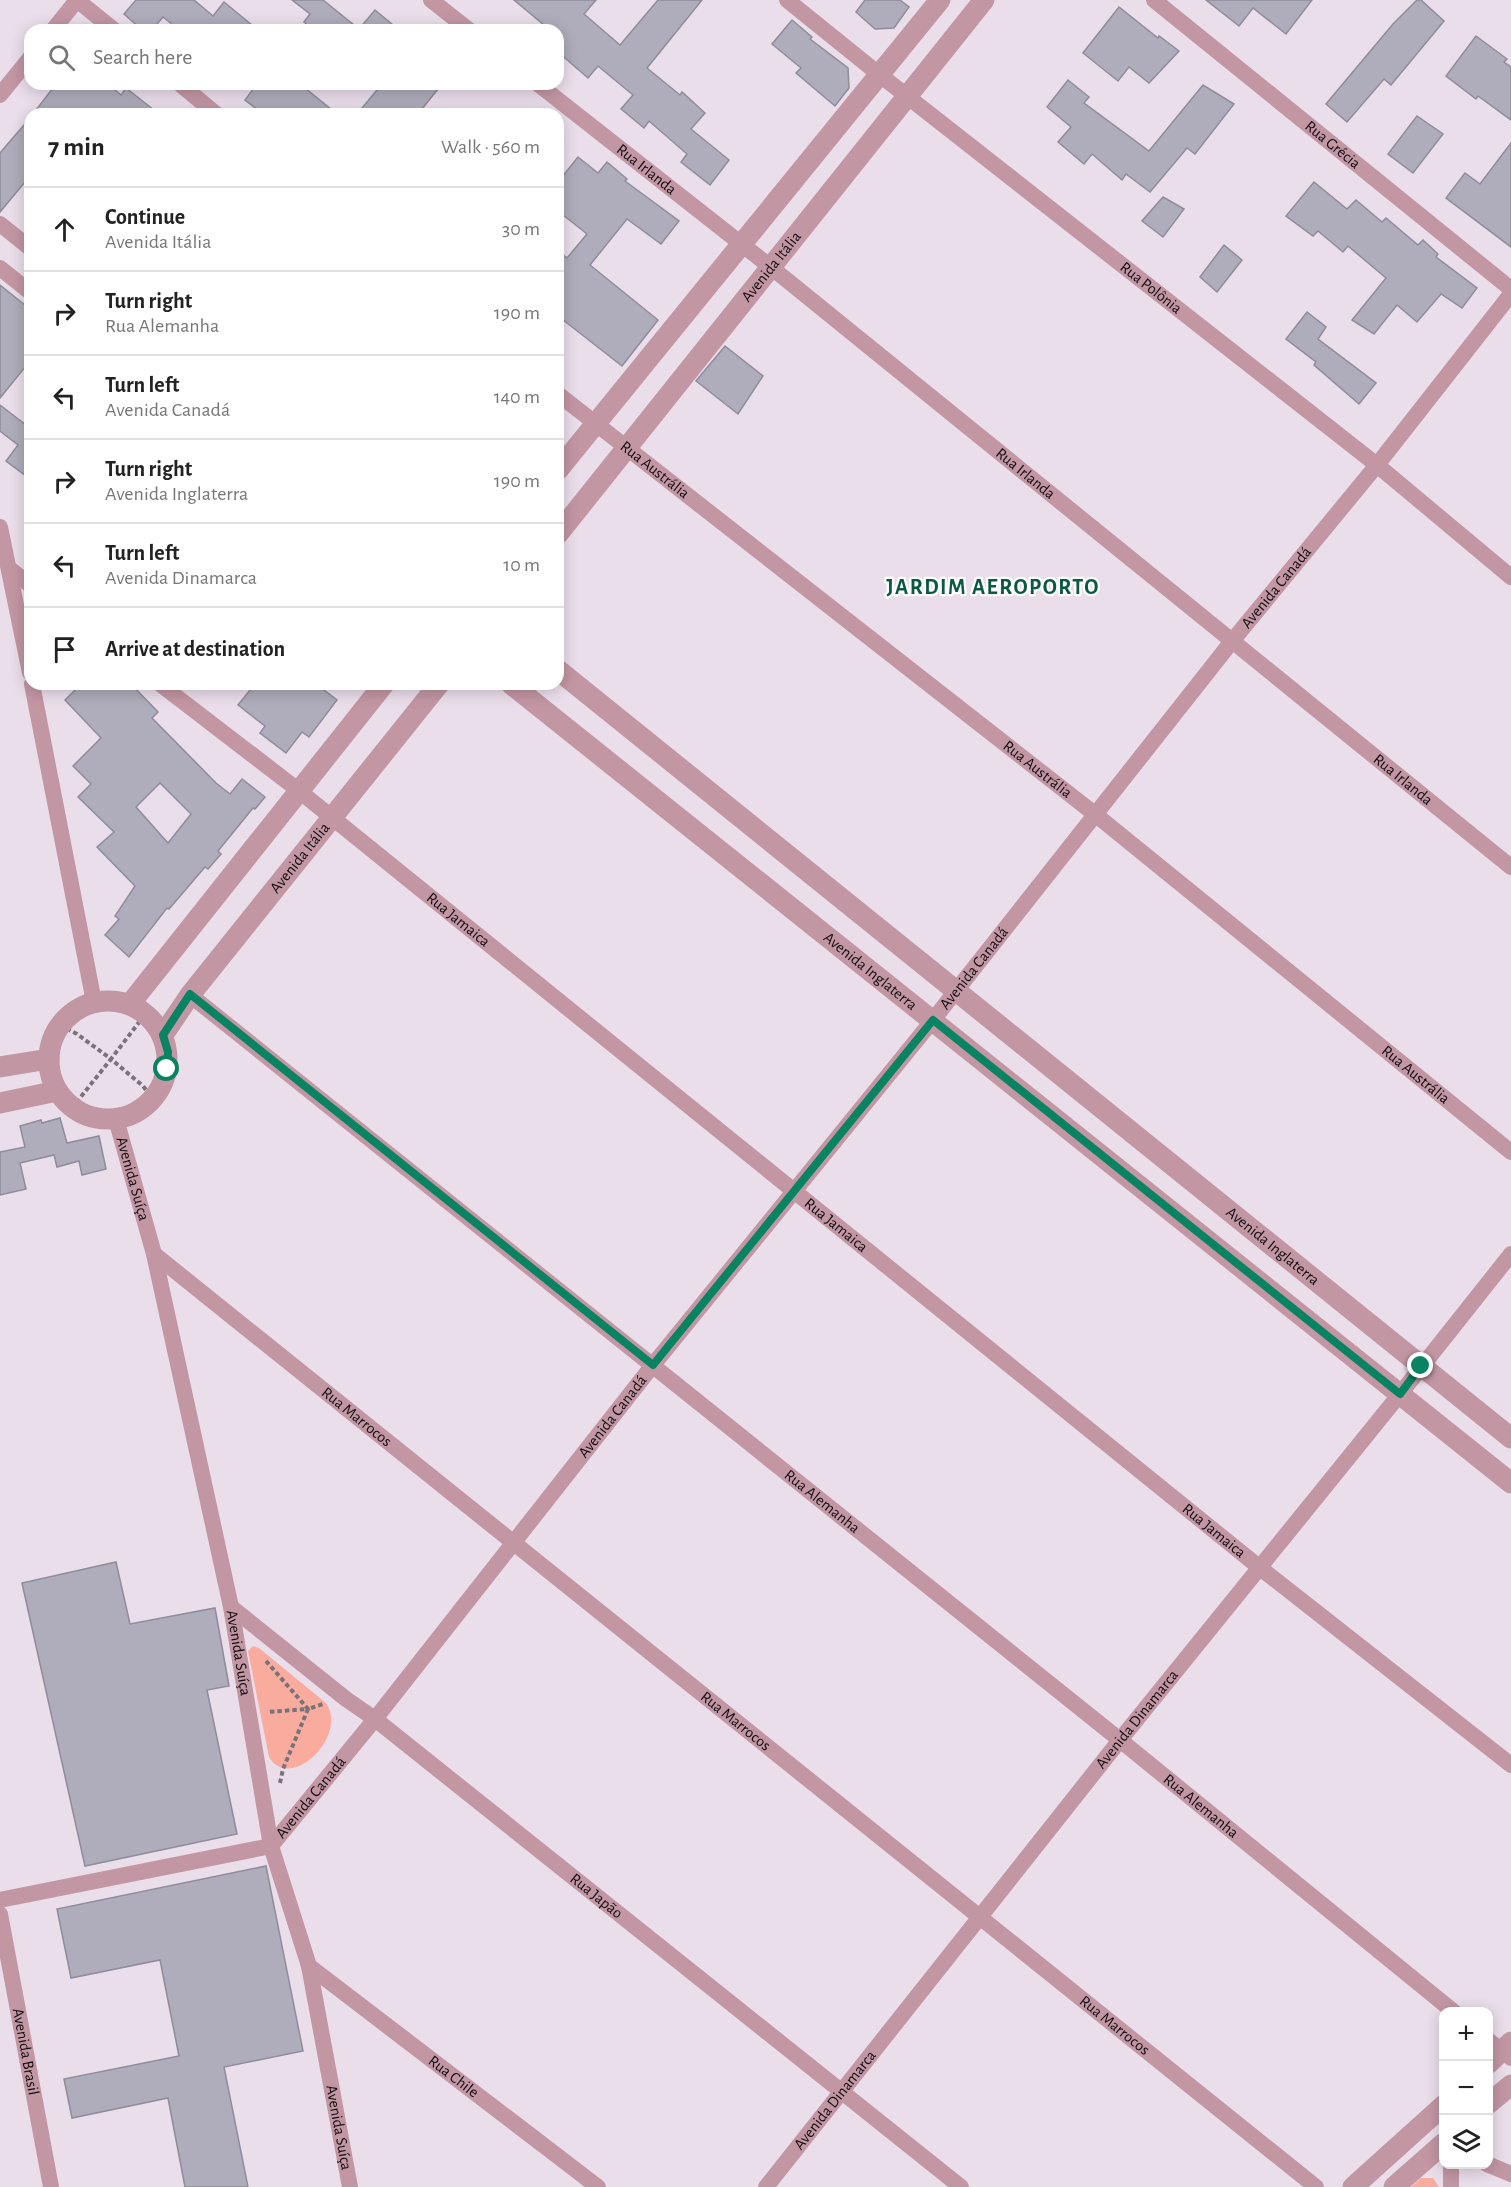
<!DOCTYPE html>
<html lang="en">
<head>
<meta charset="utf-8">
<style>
	:root { --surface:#fff; --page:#f2f2f2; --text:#222; --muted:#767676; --line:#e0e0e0 }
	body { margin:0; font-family:"Alegreya Sans",sans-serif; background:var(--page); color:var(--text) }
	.controls { position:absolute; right:18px; bottom:18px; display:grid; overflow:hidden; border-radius:12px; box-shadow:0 3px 15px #0003 }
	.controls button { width:54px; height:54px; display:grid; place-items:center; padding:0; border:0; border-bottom:2px solid var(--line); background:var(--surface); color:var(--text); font:30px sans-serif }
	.stop { position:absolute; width:18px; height:18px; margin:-14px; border:4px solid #0a8362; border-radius:50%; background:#fff }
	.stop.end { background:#0a8362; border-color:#fff; box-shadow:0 2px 6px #0008 }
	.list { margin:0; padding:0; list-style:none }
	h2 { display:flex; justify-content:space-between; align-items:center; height:78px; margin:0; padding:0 24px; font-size:26px }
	h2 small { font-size:20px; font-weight:400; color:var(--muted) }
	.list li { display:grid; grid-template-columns:39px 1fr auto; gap:18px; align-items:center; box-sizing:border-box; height:84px; padding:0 24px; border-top:2px solid var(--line) }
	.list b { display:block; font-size:22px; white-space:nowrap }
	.list p { margin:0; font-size:20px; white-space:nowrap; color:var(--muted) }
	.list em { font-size:20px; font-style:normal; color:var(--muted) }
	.icon { flex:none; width:33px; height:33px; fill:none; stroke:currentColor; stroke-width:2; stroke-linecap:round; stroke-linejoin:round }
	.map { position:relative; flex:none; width:1511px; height:2187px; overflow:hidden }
	.search { position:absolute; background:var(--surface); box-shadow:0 3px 15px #0003; left:24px; top:24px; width:540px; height:66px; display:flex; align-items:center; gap:15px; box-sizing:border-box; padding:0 21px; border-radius:18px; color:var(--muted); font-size:22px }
	.panel { position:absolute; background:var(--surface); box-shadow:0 3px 15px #0003; left:24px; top:108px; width:540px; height:582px; border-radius:18px }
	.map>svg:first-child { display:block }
	.green { fill:#f9ac9e }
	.building { fill:#afacbb; stroke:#8f8c9b; stroke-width:1.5; fill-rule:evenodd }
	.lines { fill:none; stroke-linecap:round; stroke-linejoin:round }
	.path { stroke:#7a727a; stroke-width:4; stroke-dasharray:4.5 3; stroke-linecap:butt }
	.minor { stroke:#c396a4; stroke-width:16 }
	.tertiary { stroke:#c396a4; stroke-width:21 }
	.route { stroke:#0a8362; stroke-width:8 }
	.labels { text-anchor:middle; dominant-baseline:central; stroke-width:4.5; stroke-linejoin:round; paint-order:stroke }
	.street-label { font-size:16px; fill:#0f0b0f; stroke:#fff }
	.district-label { font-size:22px; font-weight:bold; letter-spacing:1.5px; fill:#0c5943; stroke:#fff }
</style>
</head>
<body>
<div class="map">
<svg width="1511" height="2187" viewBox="0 0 1511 2187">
	<rect width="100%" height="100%" fill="#ebdeeb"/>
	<g class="green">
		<path d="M253 1646 259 1648 326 1703C349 1736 290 1793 269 1757L248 1651Z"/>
		<polygon points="1421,2178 1433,2178 1439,2187 1411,2187"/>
	</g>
	<g class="building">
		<polygon points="136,0 194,0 213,16 224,2 258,30 179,30 163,17 152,30 142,30 124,14"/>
		<polygon points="292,0 323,0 359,29 375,10 399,30 313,30 304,22 310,14"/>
		<polygon points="514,0 596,0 584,14 620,45 658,0 702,0 647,68 680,95 682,92 705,113 691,129 729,160 710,185 681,162 687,154 649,121 644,128 621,109 633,95 598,66 588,78 558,52 558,30 550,30"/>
		<polygon points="865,0 900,0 909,7 894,28 875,29 856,12"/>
		<polygon points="1206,0 1312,0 1286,34 1253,8 1239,26"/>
		<polygon points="1417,0 1421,0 1444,21 1391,85 1384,79 1347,122 1326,104 1393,24"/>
		<polygon points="1119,7 1158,38 1159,36 1179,51 1149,83 1129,67 1118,81 1083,53"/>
		<polygon points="792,20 812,37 810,39 848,68 849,88 835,106 796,73 801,68 772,44"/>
		<polygon points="1476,36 1507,59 1504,62 1511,67 1511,120 1478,96 1476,99 1446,76"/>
		<polygon points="1068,80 1089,97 1084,103 1149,151 1203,85 1234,104 1195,154 1187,148 1150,192 1126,174 1122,180 1092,154 1084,164 1058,142 1071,127 1047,107"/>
		<polygon points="56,84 108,84 121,95 126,88 159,114 33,114"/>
		<polygon points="257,84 300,84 337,114 263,114 245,100"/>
		<polygon points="382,84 442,84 418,114 357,114"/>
		<polygon points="1417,116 1443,134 1413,173 1388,154"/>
		<polygon points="30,118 30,176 0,212 0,153"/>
		<polygon points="1511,143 1511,247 1446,198 1465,173 1480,184"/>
		<polygon points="578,157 598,173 607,162 627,179 625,181 679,221 661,244 627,219 590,265 658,320 622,366 558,316 558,251 567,258 587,234 558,211 558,182"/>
		<polygon points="1314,182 1347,209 1356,200 1382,222 1386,218 1418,245 1423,240 1438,254 1436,257 1477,288 1462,308 1441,294 1417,322 1397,305 1374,334 1352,320 1386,278 1348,246 1343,252 1318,231 1313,236 1286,216"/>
		<polygon points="1163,197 1184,209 1163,237 1142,221"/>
		<polygon points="1224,245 1242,260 1217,292 1200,277"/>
		<polygon points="0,285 30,309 30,361 0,398"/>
		<polygon points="1307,312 1326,327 1318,339 1376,383 1359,404 1314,365 1316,362 1286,339"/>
		<polygon points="725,346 763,376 738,414 696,381"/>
		<polygon points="0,405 30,428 30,479 6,461 18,445 0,431"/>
		<path d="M81 684H131L158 712 152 718 216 783 230 794 242 779 265 797 255 809 253 808 218 851 221 854 208 869 205 867 169 909 167 908 129 957 105 935 119 919 115 916 135 886 97 847 114 832 78 797 91 784 73 766 101 738 65 700ZM160 783 191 814 168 843 136 807Z"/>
		<polygon points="255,684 316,684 337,700 309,737 302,732 286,753 260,733 265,726 238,705"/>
		<polygon points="60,1118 67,1143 99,1136 106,1169 82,1175 79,1161 57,1167 54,1155 20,1163 26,1189 0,1195 0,1152 25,1147 20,1126 41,1120 42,1123"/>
		<polygon points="116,1562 130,1624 215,1608 229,1686 207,1690 237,1834 85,1866 22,1583"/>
		<polygon points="266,1866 303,2051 224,2067 248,2187 185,2187 168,2098 72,2118 64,2079 179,2056 160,1960 71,1978 57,1909"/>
	</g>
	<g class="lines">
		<g class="path">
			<polyline points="140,1021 111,1059 143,1086 153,1099"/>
			<polyline points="60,1025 77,1034 111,1059 72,1108"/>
			<polyline points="266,1661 308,1709 267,1712"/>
			<polyline points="280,1783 283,1769 308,1709 323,1704"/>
		</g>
		<g class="minor">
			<polyline points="431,0 469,30"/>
			<path id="s1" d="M787 0 880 75 1377 465 1511 577"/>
			<path id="s2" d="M1154 0 1511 289"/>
			<polyline points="53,30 77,0 114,30"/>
			<polyline points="180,84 216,114"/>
			<path id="s3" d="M538 84 772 268 1511 867"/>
			<polyline points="0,95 30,58"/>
			<polyline points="0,224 30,248"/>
			<polyline points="0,268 30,292"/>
			<path id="s4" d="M558 394 1096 815 1511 1152"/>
			<polyline points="0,527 30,673"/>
			<polyline points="10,569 30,585"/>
			<polyline points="32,684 94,1002"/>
			<path id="s5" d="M160 684 298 790 1259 1567 1511 1765"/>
			<path id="s6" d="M190 995 1120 1740 1454 2012"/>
			<path id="s7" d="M116 1119 154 1254 231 1607 271 1846 309 1966 350 2187"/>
			<path id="s8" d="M154 1254 1316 2187"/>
			<path id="s9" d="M231 1607 346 1699 375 1719 961 2187"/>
			<path id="s10" d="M0 1900 271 1846 375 1719 653 1365 933 1020 1233 640 1377 465 1511 294"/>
			<path id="s11" d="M0 1914 51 2187"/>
			<path id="s12" d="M309 1966 598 2187"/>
			<polyline points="1488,2040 1511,2058"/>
			<polyline points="1487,2164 1511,2174"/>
			<path id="s13" d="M766 2187 1120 1740 1400 1394 1511 1254"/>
			<polyline points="1451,2187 1451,2164"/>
		</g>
		<g class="tertiary">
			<polyline points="558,470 940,0"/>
			<path id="s14" d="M558 534 984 0"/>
			<path id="s15" d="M558 670 1511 1438"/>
			<path id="s16" d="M511 684 1511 1483"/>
			<circle cx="108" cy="1060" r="59"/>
			<polyline points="130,1004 384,684"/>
			<path id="s17" d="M163 1035 190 995 439 684"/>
			<polyline points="0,1067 49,1059"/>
			<polyline points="0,1103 57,1091"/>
			<polyline points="1488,2064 1511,2042"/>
			<polyline points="1488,2104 1511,2085"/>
			<polyline points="1353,2187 1444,2105"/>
			<polyline points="1394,2187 1444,2143"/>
		</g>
	</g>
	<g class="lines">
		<polyline class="route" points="167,1069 168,1052 163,1035 190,994 653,1365 933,1020 1400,1394 1421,1366"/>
	</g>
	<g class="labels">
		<g class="street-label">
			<text stroke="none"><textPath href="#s2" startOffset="230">Rua Grécia</textPath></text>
			<text stroke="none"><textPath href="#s3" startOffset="138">Rua Irlanda</textPath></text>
			<text stroke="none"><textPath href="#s14" startOffset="342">Avenida Itália</textPath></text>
			<text stroke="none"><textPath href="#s1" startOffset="464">Rua Polônia</textPath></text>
			<text stroke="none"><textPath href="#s4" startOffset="123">Rua Austrália</textPath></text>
			<text stroke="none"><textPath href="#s3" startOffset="624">Rua Irlanda</textPath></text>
			<text stroke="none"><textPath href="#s10" startOffset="1887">Avenida Canadá</textPath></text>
			<text stroke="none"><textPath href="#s4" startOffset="609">Rua Austrália</textPath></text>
			<text stroke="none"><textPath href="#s3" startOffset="1110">Rua Irlanda</textPath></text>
			<text stroke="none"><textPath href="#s17" startOffset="224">Avenida Itália</textPath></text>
			<text stroke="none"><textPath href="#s5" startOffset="380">Rua Jamaica</textPath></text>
			<text stroke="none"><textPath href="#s10" startOffset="1401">Avenida Canadá</textPath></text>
			<text stroke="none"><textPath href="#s16" startOffset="460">Avenida Inglaterra</textPath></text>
			<text stroke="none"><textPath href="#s4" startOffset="1095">Rua Austrália</textPath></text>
			<text stroke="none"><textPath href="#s7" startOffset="62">Avenida Suíça</textPath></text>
			<text stroke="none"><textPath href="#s5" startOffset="866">Rua Jamaica</textPath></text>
			<text stroke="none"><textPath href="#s15" startOffset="918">Avenida Inglaterra</textPath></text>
			<text stroke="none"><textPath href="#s8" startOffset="260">Rua Marrocos</textPath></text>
			<text stroke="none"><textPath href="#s10" startOffset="825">Avenida Canadá</textPath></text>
			<text stroke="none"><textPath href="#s6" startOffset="810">Rua Alemanha</textPath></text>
			<text stroke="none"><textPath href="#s5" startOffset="1352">Rua Jamaica</textPath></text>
			<text stroke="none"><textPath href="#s7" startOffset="548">Avenida Suíça</textPath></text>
			<text stroke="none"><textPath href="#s13" startOffset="597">Avenida Dinamarca</textPath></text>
			<text stroke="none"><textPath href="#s8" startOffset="746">Rua Marrocos</textPath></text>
			<text stroke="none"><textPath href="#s10" startOffset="339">Avenida Canadá</textPath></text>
			<text stroke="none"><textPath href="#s6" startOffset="1296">Rua Alemanha</textPath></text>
			<text stroke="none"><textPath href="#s9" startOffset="466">Rua Japão</textPath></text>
			<text stroke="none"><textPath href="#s8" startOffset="1232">Rua Marrocos</textPath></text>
			<text stroke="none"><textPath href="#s11" startOffset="140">Avenida Brasil</textPath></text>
			<text stroke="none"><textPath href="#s12" startOffset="182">Rua Chile</textPath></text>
			<text stroke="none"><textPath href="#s13" startOffset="111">Avenida Dinamarca</textPath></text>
			<text stroke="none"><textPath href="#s7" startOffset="1034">Avenida Suíça</textPath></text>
		</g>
		<g class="district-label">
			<text x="993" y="587">JARDIM AEROPORTO</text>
		</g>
	</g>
</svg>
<div class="controls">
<button>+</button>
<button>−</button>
<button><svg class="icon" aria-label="layers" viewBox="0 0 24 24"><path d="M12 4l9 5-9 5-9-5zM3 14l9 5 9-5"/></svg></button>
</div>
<div class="stop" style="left:167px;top:1069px"></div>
<div class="stop end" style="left:1421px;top:1366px"></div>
<div class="search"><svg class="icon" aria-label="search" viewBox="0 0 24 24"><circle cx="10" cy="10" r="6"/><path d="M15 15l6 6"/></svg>Search here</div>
<section class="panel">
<h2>7 min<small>Walk · 560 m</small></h2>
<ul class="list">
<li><svg class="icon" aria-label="ahead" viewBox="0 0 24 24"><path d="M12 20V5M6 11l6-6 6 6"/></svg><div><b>Continue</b><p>Avenida Itália</p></div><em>30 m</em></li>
<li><svg class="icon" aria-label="right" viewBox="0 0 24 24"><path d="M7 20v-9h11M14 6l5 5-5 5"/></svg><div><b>Turn right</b><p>Rua Alemanha</p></div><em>190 m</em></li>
<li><svg class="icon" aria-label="left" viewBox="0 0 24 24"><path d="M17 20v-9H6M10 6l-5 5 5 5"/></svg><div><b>Turn left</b><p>Avenida Canadá</p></div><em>140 m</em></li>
<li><svg class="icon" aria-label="right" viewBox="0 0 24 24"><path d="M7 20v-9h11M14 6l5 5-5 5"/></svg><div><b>Turn right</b><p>Avenida Inglaterra</p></div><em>190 m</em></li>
<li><svg class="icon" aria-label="left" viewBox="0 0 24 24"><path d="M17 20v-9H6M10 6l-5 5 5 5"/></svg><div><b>Turn left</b><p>Avenida Dinamarca</p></div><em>10 m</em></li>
<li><svg class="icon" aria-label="arrive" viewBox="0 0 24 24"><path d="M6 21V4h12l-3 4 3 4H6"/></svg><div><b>Arrive at destination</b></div></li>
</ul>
</section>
</div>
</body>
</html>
